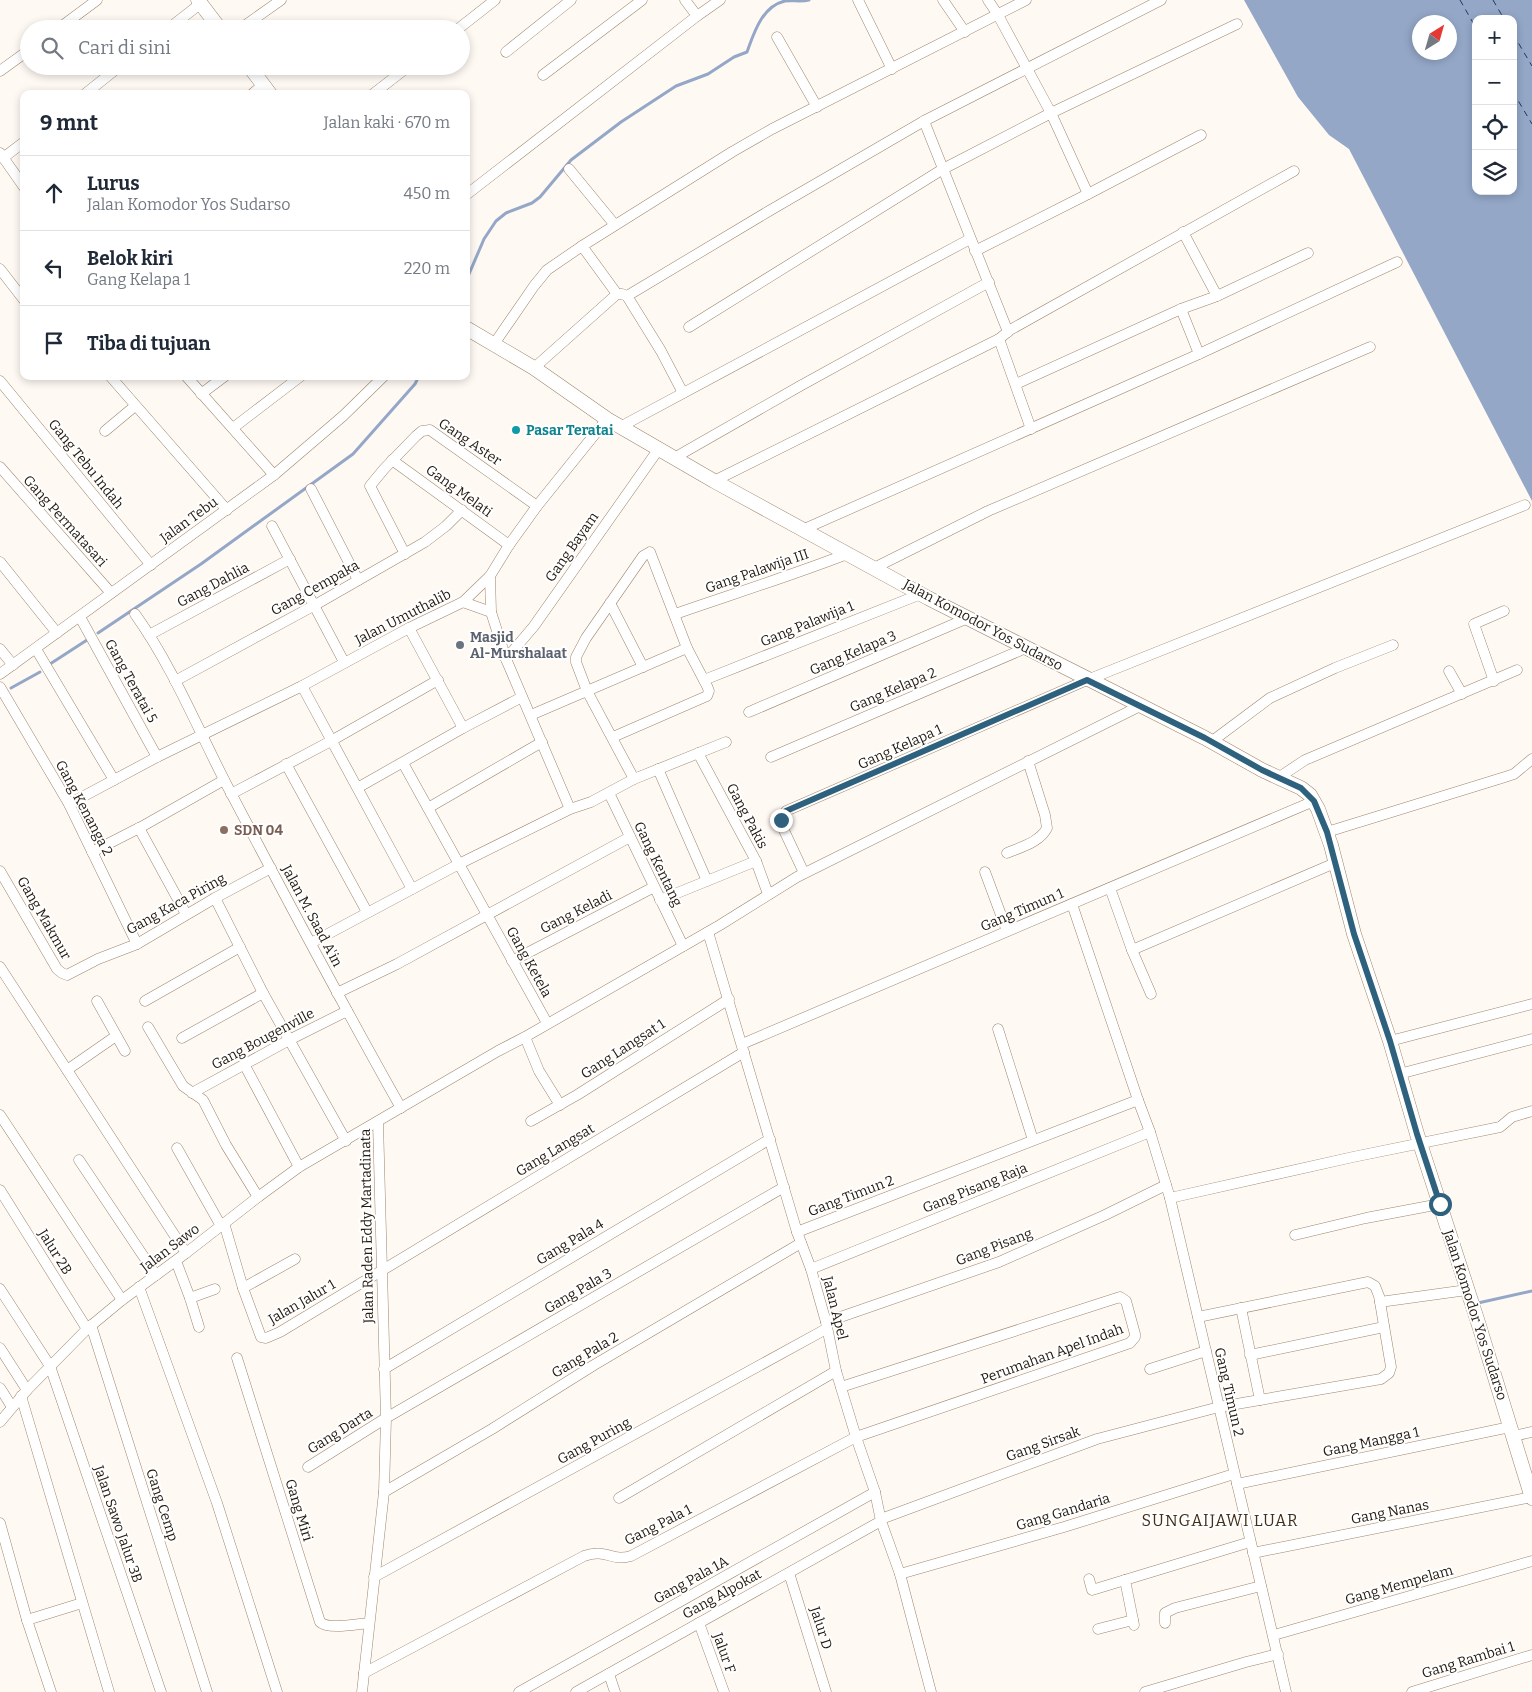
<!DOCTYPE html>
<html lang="id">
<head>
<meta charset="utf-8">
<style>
	:root { --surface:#fff; --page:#f6f6f7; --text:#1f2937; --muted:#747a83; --line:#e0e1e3 }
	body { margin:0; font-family:Bitter,serif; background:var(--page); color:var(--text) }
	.controls { position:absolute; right:15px; top:15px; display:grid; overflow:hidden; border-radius:10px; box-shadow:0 2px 8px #0003 }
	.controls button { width:45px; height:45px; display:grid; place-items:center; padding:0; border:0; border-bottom:1px solid var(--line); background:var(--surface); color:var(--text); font:25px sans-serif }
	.compass { position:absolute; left:1412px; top:15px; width:45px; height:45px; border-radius:50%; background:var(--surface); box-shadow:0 2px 8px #0003; rotate:37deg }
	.stop { position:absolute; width:15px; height:15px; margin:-11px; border:4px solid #2d617d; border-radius:50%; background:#fff }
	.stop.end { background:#2d617d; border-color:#fff; box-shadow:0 1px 5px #0008 }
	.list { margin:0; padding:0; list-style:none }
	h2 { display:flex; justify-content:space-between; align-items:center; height:65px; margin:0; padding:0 20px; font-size:21px }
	h2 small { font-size:16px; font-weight:400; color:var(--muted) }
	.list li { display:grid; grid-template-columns:32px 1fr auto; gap:15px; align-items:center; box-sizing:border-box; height:75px; padding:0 20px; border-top:1px solid var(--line) }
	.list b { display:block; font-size:19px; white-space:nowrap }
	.list p { margin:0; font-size:16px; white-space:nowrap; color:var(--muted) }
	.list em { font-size:16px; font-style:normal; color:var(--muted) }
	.icon { flex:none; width:28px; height:28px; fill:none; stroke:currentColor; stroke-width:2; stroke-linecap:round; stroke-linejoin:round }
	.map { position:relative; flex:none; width:1532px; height:1692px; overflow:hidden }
	.search { position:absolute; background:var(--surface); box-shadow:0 2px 8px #0003; left:20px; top:20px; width:450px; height:55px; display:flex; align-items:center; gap:12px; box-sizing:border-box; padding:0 18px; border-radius:28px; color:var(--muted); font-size:19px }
	.panel { position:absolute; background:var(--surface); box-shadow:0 2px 8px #0003; left:20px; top:90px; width:450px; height:290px; border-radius:10px }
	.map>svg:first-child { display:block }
	.water { fill:#94a7c7; fill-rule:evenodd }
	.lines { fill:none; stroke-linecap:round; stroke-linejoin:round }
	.stream { stroke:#94a7c7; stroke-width:3 }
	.ferry { stroke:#1f3762; stroke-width:1; stroke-dasharray:6 5; stroke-linecap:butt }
	.street-casing { stroke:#9e866d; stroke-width:11 }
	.secondary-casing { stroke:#9e866d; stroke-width:15 }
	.street { stroke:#fff; stroke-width:10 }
	.secondary { stroke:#fff; stroke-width:14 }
	.route { stroke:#2d617d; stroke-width:6 }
	.culture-dot { fill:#0f9aa8; stroke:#fff; stroke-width:2 }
	.worship-dot { fill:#6b7280; stroke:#fff; stroke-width:2 }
	.education-dot { fill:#8d6e63; stroke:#fff; stroke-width:2 }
	.labels { text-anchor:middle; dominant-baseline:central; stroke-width:4; stroke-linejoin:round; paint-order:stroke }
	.culture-label { font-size:14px; font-weight:bold; fill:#0d838f; stroke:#fff; text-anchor:start }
	.street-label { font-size:14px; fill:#22190f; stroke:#fff }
	.worship-label { font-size:14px; font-weight:bold; fill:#5b616d; stroke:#fff; text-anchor:start }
	.education-label { font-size:14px; font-weight:bold; fill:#785e54; stroke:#fff; text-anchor:start }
	.quarter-label { font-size:16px; letter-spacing:1px; fill:#432e17; stroke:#fff }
</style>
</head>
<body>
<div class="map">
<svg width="1532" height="1692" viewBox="0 0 1532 1692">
	<rect width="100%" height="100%" fill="#fff9f4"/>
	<path class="water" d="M1244 0H1532V501L1349 149 1329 135 1298 97ZM1476 19H1513V191H1476ZM1420 22H1450V52H1420Z"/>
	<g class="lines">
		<g class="stream">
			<path d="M466 281 484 239 496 221 506 213 532 203 540 197 571 160 621 122 676 86 708 74 734 57 747 52C754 33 762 6 785 1 792 0 801 2 809 0"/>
			<polyline points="98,633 201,564 353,454 415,384 419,376"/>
			<polyline points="50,664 87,640"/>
			<polyline points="11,688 40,672"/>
			<polyline points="1478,1303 1532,1291"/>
		</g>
		<g class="ferry">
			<polyline points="1460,0 1476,28"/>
			<polyline points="1493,0 1504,19"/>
			<polyline points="1513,34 1532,66"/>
			<polyline points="1513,92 1532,124"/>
		</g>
		<defs>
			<g id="street">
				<polyline points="685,0 697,16 720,0"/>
				<polyline points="858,0 892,69"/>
				<polyline points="943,0 965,32"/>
				<polyline points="988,0 998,15 1051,113 1088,194"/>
				<polyline points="58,29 97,0"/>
				<polyline points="168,29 200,4"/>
				<polyline points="240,29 281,0"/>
				<polyline points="458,29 495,0"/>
				<polyline points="777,37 817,107"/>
				<polyline points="506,52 571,0"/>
				<polyline points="0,71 29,50"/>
				<polyline points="543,75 642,0"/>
				<polyline points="85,94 120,66"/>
				<polyline points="252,94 263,85"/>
				<polyline points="373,94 409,66"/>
				<polyline points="924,121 1008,332"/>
				<polyline points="0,153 24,187"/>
				<polyline points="3,158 24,142"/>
				<polyline points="569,169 615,225"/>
				<polyline points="466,195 697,16"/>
				<polyline points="1183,232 1217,296"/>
				<polyline points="582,246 617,294"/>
				<polyline points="975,251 1088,194 1201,135"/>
				<polyline points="0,269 24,300"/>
				<polyline points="627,296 661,351 683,393"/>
				<polyline points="1181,309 1199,354"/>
				<polyline points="689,327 943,169 1051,113 1237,24"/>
				<polyline points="999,339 1031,429"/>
				<polyline points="494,344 534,286 547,270 582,246 732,152 772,129 1026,0"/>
				<polyline points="534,368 617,294 622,294 627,296 769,211 924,121 1161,0"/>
				<polyline points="110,376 227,510"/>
				<polyline points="186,376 274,475"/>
				<polyline points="0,381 151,565"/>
				<polyline points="1016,384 1181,309 1217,296 1308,253"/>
				<polyline points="201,394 225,376"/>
				<polyline points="620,427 970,239"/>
				<polyline points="233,428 301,376"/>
				<polyline points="105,431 135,406"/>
				<polyline points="674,458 800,386 989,282"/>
				<polyline points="392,460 509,545"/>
				<polyline points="0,467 111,593"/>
				<polyline points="714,481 999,339 1010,330 1294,171"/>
				<polyline points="311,489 358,580"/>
				<polyline points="272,526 344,662"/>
				<polyline points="802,530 1199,354 1397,262"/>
				<polyline points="405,554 370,486 384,469 416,436 422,431 430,430 537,506"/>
				<polyline points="0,562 57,633"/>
				<polyline points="874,568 988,511 1370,347"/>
				<polyline points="490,576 491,612 506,659 570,809"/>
				<polyline points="463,602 491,612"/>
				<polyline points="610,603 643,667"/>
				<path d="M135 614C175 670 200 735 232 795 287 900 343 1005 401 1108"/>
				<path d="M675 614C733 594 790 576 847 554"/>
				<polyline points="80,617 157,757"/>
				<polyline points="409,628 463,728"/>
				<polyline points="149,635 290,559"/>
				<polyline points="0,649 13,665"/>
				<polyline points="36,649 114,780"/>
				<polyline points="506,659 534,626 658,450"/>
				<polyline points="1449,671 1462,694"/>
				<polyline points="0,674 274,475 343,416 384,376"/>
				<polyline points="704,680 921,594"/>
				<polyline points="175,681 315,605 425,542 446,526 462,510"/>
				<polyline points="1494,681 1474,624 1504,611"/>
				<polyline points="302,686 412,889"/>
				<polyline points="0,687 69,804 137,944"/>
				<polyline points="749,712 968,618"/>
				<polyline points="531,715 687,648 650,552 643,556 586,638 576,657 576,662 587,691 634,779"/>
				<polyline points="613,737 707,696 709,691 707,686 687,648"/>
				<polyline points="1211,742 1270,698 1335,668 1393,645"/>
				<polyline points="698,753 756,861 768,894"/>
				<polyline points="771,757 1026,648"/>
				<polyline points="403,763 547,1023"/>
				<polyline points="286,764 367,912"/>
				<polyline points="658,769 707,881"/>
				<polyline points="1278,778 1305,760 1517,670"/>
				<polyline points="359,787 463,728 522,697"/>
				<polyline points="609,793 683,946"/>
				<polyline points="231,794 331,741 438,680"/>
				<polyline points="69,804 157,757 302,686 409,628 463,602 490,576 509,545 537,506 607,419"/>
				<polyline points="428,808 542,742"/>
				<polyline points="139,828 186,914"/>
				<polyline points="1327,832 1505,777 1514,774 1532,759"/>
				<polyline points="92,852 141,827 224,780"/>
				<path d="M1007 853C1021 847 1040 842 1047 828L1045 815 1028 761"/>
				<polyline points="0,871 57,969 62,973 67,975 98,959 137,944 215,898 271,868"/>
				<polyline points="985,872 1007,931"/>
				<polyline points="804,873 782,826 781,820 786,811 1087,680 1525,505"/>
				<polyline points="1110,888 1132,950 1151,994"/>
				<polyline points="215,898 263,993 346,1141"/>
				<polyline points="660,900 756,861"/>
				<polyline points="1072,904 1138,1100 1150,1132 1170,1198 1286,1692"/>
				<polyline points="708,932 797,1232 811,1269 826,1322 836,1371 856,1437 875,1492 881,1521 900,1574 931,1692"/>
				<polyline points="311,943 459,864 570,809 591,802 634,779 726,742"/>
				<polyline points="1132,950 1335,863"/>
				<polyline points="512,961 654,887"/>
				<polyline points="0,967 186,1253"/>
				<polyline points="337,993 397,964 630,837"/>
				<polyline points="97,1001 125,1051"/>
				<polyline points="145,1001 240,947"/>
				<polyline points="148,1027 183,1086 203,1100 226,1145 258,1197"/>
				<polyline points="998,1029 1033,1140"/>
				<polyline points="525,1037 539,1071 560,1105"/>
				<polyline points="182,1038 263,993"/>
				<polyline points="1390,1041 1532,1004"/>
				<polyline points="742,1044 1314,801"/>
				<polyline points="244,1064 299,1167"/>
				<polyline points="67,1070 116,1036"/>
				<polyline points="1399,1074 1532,1039"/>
				<polyline points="192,1093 291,1039 347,1011"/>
				<polyline points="0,1115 122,1300"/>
				<polyline points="531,1121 577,1095 729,999"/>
				<polyline points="177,1148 221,1226"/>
				<polyline points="79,1160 156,1275"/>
				<polyline points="0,1190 87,1329"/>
				<polyline points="1170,1198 1353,1157 1500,1127 1512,1117 1532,1111"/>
				<polyline points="224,1223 243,1288 261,1337 266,1338 280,1332 744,1052"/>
				<polyline points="797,1232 1138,1100"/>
				<polyline points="1295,1235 1366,1218 1440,1204"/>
				<polyline points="176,1261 190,1298 199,1327"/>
				<polyline points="811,1269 1150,1132"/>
				<polyline points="139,1287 217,1503 277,1692"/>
				<polyline points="243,1288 295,1259"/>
				<polyline points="0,1289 50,1366 161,1692"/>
				<polyline points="190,1298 215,1289"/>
				<polyline points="1380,1302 1467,1290"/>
				<polyline points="1241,1308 1260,1400"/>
				<polyline points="826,1322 999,1262 1105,1215 1166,1185"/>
				<polyline points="91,1325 207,1692"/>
				<polyline points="0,1348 27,1390"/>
				<polyline points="1250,1355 1384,1327"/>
				<path d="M237 1358 320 1622C328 1630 357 1624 369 1623"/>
				<polyline points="384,1369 770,1139"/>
				<polyline points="1150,1369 1206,1351"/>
				<polyline points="0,1388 12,1407"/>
				<polyline points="21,1396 109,1692"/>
				<polyline points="0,1422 27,1390 87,1329 122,1300 186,1253 258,1197 299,1167 498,1051 525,1037 720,925 797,877 1140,706"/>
				<polyline points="1513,1436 1532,1432"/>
				<polyline points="308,1467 386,1418 784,1187"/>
				<polyline points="1237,1484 1510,1427"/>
				<polyline points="384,1492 492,1429 594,1365 801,1243"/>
				<polyline points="619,1498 836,1371"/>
				<polyline points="881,1519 1097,1439 1219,1407 1381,1379 1389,1373 1391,1367 1379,1296 1375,1286 1368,1282 1198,1317"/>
				<polyline points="0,1523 27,1620 51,1692"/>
				<polyline points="1253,1553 1532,1497"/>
				<polyline points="789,1573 826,1692"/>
				<polyline points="900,1574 1064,1527 1234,1474"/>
				<polyline points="374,1577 826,1329"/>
				<polyline points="1089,1579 1092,1590 1250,1542"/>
				<polyline points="1125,1580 1134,1625"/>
				<polyline points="27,1620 82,1603"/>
				<polyline points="699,1623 724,1692"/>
				<polyline points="1165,1623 1165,1613 1175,1608 1261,1586"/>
				<polyline points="1098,1629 1133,1620"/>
				<polyline points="1274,1635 1532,1561"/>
				<path d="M364 1673 584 1556C606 1548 612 1562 631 1556L856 1437 1130 1343 1135 1337V1334L1126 1301 1120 1297 841 1387"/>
				<polyline points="609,1674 615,1692"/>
				<polyline points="362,1692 384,1492 386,1418 378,1122"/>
				<polyline points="519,1692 875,1492"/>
				<polyline points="576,1692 881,1521"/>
				<polyline points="1145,1692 1246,1662 1278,1654"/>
				<polyline points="1412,1692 1532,1655"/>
			</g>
			<g id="secondary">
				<polyline points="198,0 220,29"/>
				<polyline points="249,66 270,94"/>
				<polyline points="466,328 534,368 607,419 714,481 928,598 1205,738 1262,770 1301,788 1310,795 1318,809 1331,845 1354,934 1390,1041 1417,1134 1477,1319 1532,1498"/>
			</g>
		</defs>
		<use href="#street" class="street-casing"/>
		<use href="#secondary" class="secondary-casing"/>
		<use href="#street" class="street"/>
		<use href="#secondary" class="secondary"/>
	</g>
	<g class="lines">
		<polyline class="route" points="781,820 786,811 1087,680 1205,738 1262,770 1301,788 1314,801 1327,832 1354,934 1390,1041 1417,1134 1440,1204"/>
	</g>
	<circle class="culture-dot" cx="516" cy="430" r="5"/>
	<circle class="worship-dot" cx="460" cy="645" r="5"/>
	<circle class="education-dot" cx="224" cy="830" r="5"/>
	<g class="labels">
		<g class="culture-label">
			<text x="526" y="430">Pasar Teratai</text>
		</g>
		<g class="street-label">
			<text transform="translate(470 442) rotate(34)">Gang Aster</text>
			<text transform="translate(86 464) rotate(51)">Gang Tebu Indah</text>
			<text transform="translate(459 491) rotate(36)">Gang Melati</text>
			<text transform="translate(189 520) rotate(-36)">Jalan Tebu</text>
			<text transform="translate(65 521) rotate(48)">Gang Permatasari</text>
			<text transform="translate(572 547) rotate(-55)">Gang Bayam</text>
			<text transform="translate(757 571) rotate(-19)">Gang Palawija III</text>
			<text transform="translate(213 585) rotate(-28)">Gang Dahlia</text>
			<text transform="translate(315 588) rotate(-29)">Gang Cempaka</text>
			<text transform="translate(403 617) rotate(-27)">Jalan Umuthalib</text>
			<text transform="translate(807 624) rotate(-22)">Gang Palawija 1</text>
			<text transform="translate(983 625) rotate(28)">Jalan Komodor Yos Sudarso</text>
			<text transform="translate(853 653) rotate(-23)">Gang Kelapa 3</text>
			<text transform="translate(131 681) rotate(61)">Gang Teratai 5</text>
			<text transform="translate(893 690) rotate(-23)">Gang Kelapa 2</text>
			<text transform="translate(900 747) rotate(-24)">Gang Kelapa 1</text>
			<text transform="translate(84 808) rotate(62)">Gang Kenanga 2</text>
			<text transform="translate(747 816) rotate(62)">Gang Pakis</text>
			<text transform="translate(658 864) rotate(64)">Gang Kentang</text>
			<text transform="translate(176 904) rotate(-29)">Gang Kaca Piring</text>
			<text transform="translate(1022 910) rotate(-23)">Gang Timun 1</text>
			<text transform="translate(576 912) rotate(-27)">Gang Keladi</text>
			<text transform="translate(312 916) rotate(62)">Jalan M. Saad A'in</text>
			<text transform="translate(44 918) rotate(60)">Gang Makmur</text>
			<text transform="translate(529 962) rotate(61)">Gang Ketela</text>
			<text transform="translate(263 1039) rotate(-28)">Gang Bougenville</text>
			<text transform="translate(623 1049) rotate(-33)">Gang Langsat 1</text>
			<text transform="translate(555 1150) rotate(-31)">Gang Langsat</text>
			<text transform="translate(975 1188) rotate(-22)">Gang Pisang Raja</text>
			<text transform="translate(851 1196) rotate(-21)">Gang Timun 2</text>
			<text transform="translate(367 1226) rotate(-91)">Jalan Raden Eddy Martadinata</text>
			<text transform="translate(570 1242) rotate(-31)">Gang Pala 4</text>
			<text transform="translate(994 1247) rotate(-21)">Gang Pisang</text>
			<text transform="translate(170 1248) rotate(-37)">Jalan Sawo</text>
			<text transform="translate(55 1252) rotate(58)">Jalur 2B</text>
			<text transform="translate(578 1291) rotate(-30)">Gang Pala 3</text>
			<text transform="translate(302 1302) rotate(-30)">Jalan Jalur 1</text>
			<text transform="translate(835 1308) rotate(76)">Jalan Apel</text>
			<text transform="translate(1475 1315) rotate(72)">Jalan Komodor Yos Sudarso</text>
			<text transform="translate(1052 1354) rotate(-20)">Perumahan Apel Indah</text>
			<text transform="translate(585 1355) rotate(-31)">Gang Pala 2</text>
			<text transform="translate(1229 1392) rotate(77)">Gang Timun 2</text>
			<text transform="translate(340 1431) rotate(-32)">Gang Darta</text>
			<text transform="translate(594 1441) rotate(-29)">Gang Puring</text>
			<text transform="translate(1371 1442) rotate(-12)">Gang Mangga 1</text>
			<text transform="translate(1043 1444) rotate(-20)">Gang Sirsak</text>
			<text transform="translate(162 1505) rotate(72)">Gang Cemp</text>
			<text transform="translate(299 1510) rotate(73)">Gang Miri</text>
			<text transform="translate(1063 1512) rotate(-17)">Gang Gandaria</text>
			<text transform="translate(1390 1512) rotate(-11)">Gang Nanas</text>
			<text transform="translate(118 1524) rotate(71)">Jalan Sawo Jalur 3B</text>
			<text transform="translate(658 1525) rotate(-27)">Gang Pala 1</text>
			<text transform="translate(691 1580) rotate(-29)">Gang Pala 1A</text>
			<text transform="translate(1399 1585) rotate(-16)">Gang Mempelam</text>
			<text transform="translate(722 1594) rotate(-29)">Gang Alpokat</text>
			<text transform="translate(821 1628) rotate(72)">Jalur D</text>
			<text transform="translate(724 1653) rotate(70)">Jalur F</text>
			<text transform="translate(1468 1660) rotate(-17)">Gang Rambai 1</text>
		</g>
		<g class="worship-label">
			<text x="470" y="637">Masjid<tspan x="470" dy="16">Al-Murshalaat</tspan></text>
		</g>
		<g class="education-label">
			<text x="234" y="830">SDN 04</text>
		</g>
		<g class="quarter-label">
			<text x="1220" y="1520">SUNGAIJAWI LUAR</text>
		</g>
	</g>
</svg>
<div class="controls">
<button>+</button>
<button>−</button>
<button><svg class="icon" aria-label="locate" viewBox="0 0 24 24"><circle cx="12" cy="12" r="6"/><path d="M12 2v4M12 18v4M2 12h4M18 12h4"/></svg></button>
<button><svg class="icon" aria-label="layers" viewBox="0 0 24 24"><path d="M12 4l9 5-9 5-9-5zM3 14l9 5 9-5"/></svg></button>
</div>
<svg class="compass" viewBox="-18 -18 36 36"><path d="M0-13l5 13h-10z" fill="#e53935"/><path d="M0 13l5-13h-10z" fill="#747a83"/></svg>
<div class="stop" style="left:1440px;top:1204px"></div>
<div class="stop end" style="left:781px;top:820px"></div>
<div class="search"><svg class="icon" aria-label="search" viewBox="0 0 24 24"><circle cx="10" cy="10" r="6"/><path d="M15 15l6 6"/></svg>Cari di sini</div>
<section class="panel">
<h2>9 mnt<small>Jalan kaki · 670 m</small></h2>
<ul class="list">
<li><svg class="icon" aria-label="ahead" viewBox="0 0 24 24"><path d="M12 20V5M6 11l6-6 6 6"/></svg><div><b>Lurus</b><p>Jalan Komodor Yos Sudarso</p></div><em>450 m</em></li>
<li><svg class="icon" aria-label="left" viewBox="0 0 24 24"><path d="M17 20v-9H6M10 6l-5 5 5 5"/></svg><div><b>Belok kiri</b><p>Gang Kelapa 1</p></div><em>220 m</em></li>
<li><svg class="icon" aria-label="arrive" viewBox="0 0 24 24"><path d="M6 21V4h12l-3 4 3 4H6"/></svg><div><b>Tiba di tujuan</b></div></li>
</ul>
</section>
</div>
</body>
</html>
